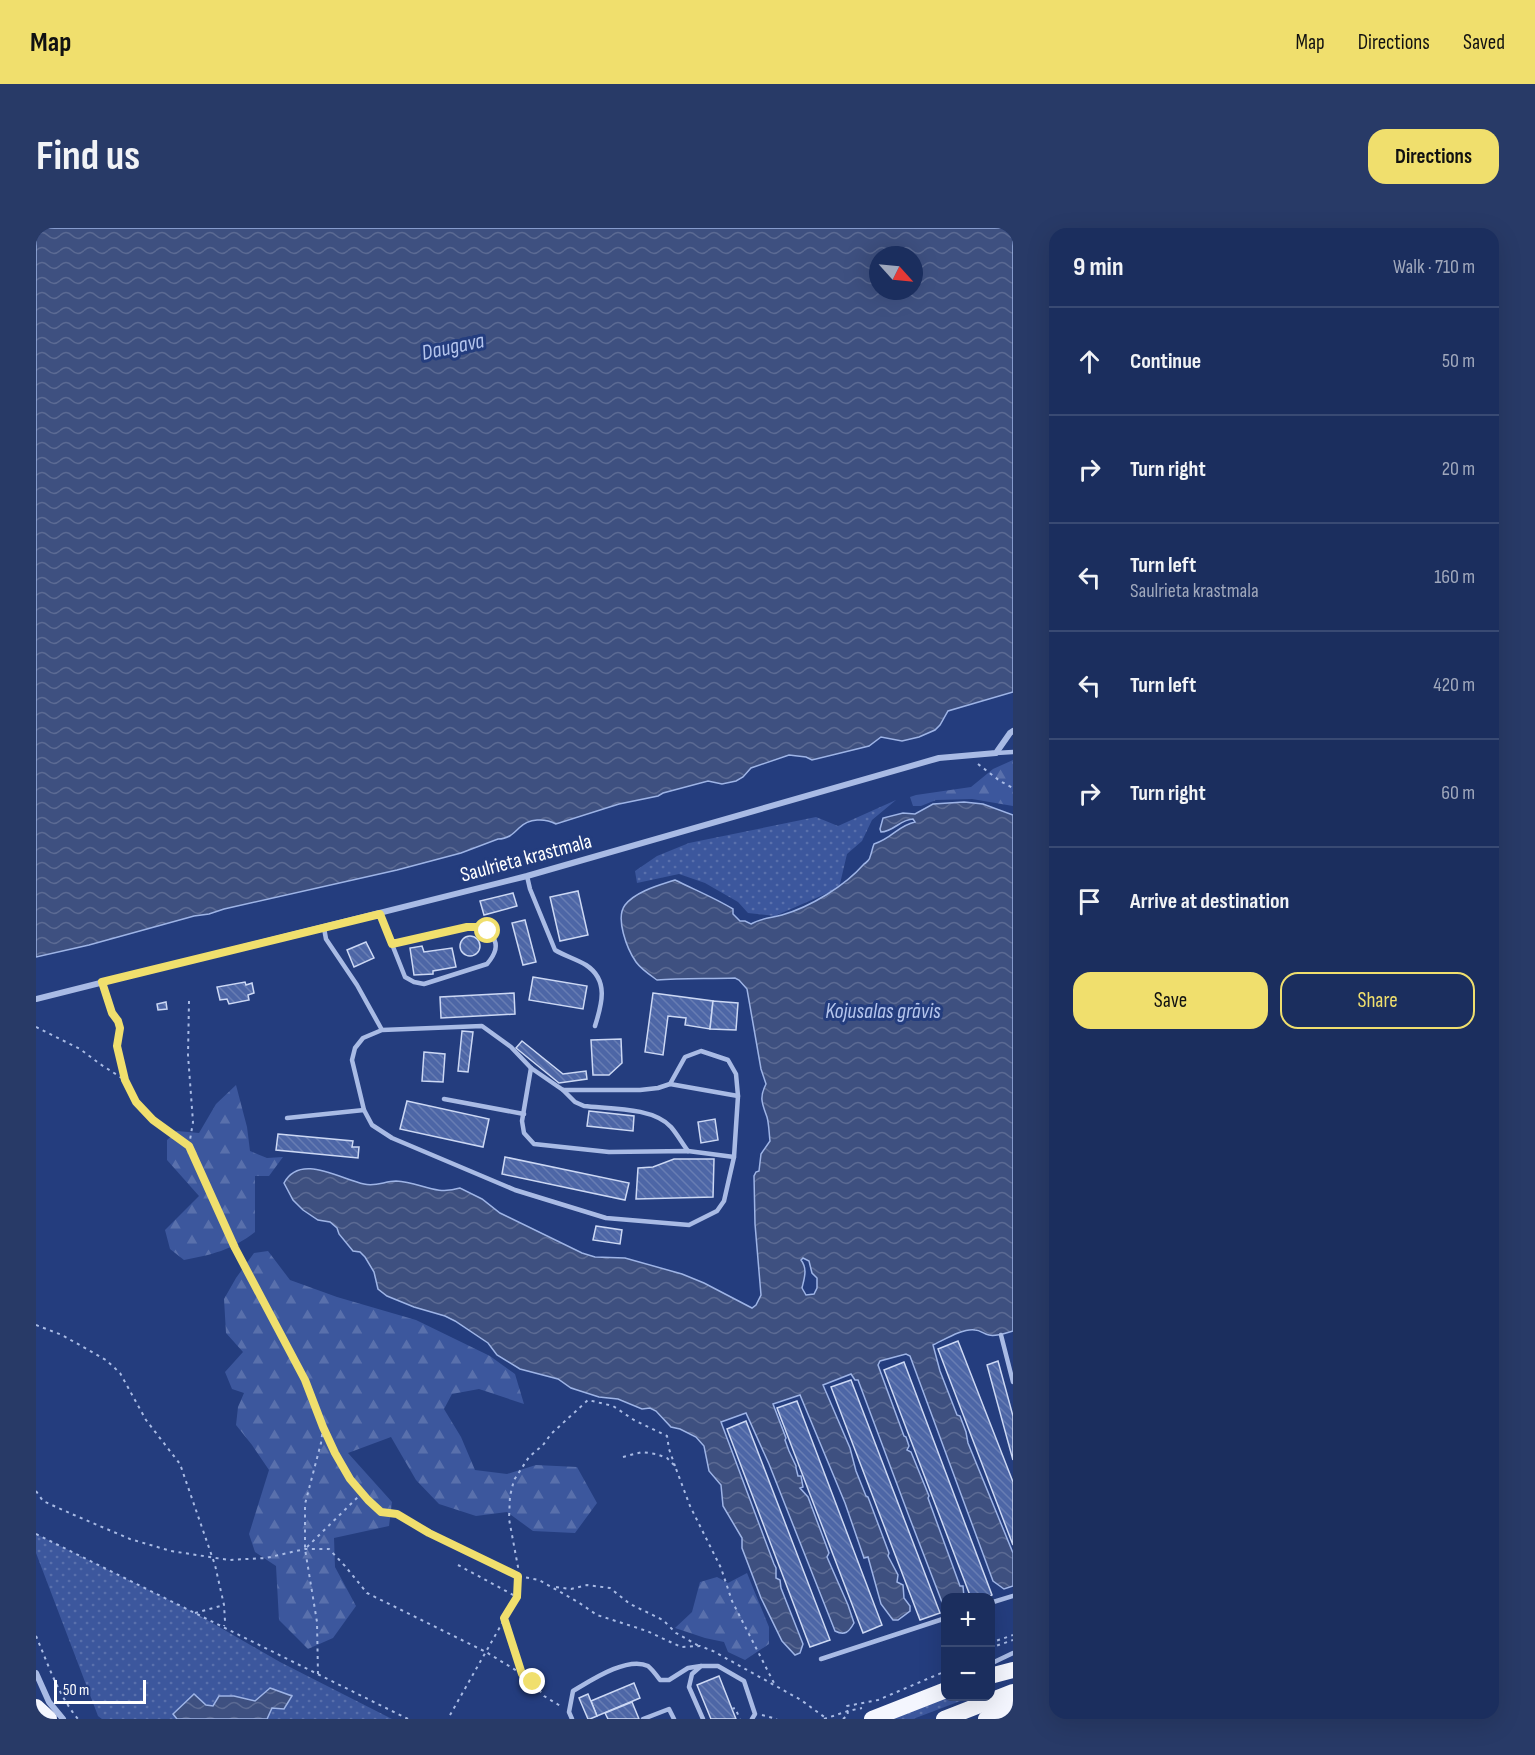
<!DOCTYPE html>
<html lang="en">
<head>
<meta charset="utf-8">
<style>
	:root { --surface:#1b2e5e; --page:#283a67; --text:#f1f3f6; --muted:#a0a8bc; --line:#394a73; --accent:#f0df6d }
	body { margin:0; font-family:"Sofia Sans Condensed",sans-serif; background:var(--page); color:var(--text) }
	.controls { position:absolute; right:18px; bottom:18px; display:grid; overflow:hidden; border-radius:12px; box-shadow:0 6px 24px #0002 }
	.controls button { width:54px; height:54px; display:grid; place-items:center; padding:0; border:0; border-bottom:2px solid var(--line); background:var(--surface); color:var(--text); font:30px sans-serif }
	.compass { position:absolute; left:833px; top:18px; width:54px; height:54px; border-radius:50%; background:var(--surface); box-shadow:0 6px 24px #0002; rotate:117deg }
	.scale { position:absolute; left:18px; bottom:15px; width:92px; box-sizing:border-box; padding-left:6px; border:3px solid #fff; border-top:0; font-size:16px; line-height:21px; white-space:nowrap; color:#fff; -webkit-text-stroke:4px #243d7e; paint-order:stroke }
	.stop { position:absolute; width:18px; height:18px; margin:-14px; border:4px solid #f0df6d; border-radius:50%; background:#fff }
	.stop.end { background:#f0df6d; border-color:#fff; box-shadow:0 2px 6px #0008 }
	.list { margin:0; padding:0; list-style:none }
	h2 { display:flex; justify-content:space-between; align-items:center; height:78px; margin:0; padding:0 24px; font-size:26px }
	h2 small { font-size:20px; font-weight:400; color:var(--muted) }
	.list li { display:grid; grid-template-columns:39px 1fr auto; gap:18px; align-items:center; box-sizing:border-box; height:108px; padding:0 24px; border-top:2px solid var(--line) }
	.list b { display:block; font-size:22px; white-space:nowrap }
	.list p { margin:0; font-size:20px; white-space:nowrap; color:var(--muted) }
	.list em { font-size:20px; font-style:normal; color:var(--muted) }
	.actions { display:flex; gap:12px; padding:18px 24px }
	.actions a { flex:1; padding:14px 0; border:2px solid var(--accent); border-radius:18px; text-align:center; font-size:21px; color:var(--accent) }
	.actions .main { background:var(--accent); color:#111 }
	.icon { flex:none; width:33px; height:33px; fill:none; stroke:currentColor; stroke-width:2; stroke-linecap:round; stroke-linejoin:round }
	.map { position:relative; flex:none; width:977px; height:1491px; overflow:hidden; border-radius:18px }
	header { display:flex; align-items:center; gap:36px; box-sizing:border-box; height:84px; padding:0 30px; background:var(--accent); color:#111 }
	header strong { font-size:28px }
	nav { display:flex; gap:33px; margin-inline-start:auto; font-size:21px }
	.intro { display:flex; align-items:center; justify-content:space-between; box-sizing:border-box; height:144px; padding:0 36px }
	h1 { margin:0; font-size:42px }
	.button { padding:15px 27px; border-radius:18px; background:var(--accent); color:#111; font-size:21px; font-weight:700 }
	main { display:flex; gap:36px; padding:0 36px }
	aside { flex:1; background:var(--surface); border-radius:18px; box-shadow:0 6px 24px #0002 }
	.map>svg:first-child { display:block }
	.grass { fill:url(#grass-dots) }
	.forest { fill:url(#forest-firs) }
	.water { fill:url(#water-waves); stroke:#9eb4e6; stroke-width:1.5; fill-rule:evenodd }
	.building { fill:url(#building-back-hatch); stroke:#ccd8f4; stroke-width:1.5 }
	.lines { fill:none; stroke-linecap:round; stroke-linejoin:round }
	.path { stroke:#a9bbe5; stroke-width:2; stroke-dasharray:3 4.5; stroke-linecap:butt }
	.service { stroke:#a9bbe5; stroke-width:4.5 }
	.minor { stroke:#a9bbe5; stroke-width:6 }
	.trunk { stroke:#f4f6fe; stroke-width:16 }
	.route { stroke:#f0df6d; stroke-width:8 }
	.labels { text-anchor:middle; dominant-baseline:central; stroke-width:6; stroke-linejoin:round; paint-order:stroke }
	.street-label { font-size:21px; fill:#fff; stroke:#243d7e }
	.water-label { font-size:22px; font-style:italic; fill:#b5c5ed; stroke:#243d7e }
</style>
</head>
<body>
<header>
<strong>Map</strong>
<nav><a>Map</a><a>Directions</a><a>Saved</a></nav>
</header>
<div class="intro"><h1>Find us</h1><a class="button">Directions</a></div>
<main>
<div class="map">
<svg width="977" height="1491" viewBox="0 0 977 1491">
	<defs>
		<pattern id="grass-dots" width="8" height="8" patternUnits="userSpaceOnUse" patternTransform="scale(1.5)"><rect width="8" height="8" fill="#3c579d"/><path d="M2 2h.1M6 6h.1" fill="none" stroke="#5970ac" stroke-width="1.8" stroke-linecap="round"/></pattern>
		<pattern id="forest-firs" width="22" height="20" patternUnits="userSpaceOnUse" patternTransform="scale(1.5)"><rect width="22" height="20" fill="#3c579d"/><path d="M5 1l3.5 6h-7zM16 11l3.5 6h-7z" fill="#5970ac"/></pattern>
		<pattern id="water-waves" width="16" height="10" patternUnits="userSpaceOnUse" patternTransform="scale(1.5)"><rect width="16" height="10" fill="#3e5080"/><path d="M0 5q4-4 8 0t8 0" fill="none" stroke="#5b6a93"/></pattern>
		<pattern id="building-back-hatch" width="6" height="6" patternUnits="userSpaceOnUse" patternTransform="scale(1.5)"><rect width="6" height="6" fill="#4d66a6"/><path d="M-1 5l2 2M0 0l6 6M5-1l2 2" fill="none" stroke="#687db3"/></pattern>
	</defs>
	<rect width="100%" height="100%" fill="#243d7e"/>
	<g class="grass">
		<polygon points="860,572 836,592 826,613 811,626 803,660 739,688 712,685 702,674 669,655 643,646 601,655 599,643 621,628 653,615 780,589 802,598"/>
		<polygon points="0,1306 159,1385 244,1434 356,1491 66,1491 62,1488 0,1325"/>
		<polygon points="910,1469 935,1469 877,1491 855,1491"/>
	</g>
	<g class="forest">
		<polygon points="977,532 977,578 936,571 900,572 885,578 877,578 874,569 880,567 935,559 957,541"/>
		<path d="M200 857 211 899 214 923 231 930 247 929 233 948H219V1004C196 1022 175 1027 148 1032L134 1021 129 1002 163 968 131 932V912L141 903 163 905 180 876Z"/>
		<polygon points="232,1023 254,1052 301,1069 380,1092 454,1128 479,1146 488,1176 443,1161 416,1166 408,1181 425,1209 439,1242 471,1246 500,1237 541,1239 561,1275 539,1305 497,1303 471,1284 440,1288 403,1276 380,1252 355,1209 312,1225 356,1274 353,1298 298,1310 299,1339 320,1378 297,1410 272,1421 243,1392 240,1338 219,1324 213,1306 233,1242 216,1217 200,1197 202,1179 208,1165 196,1161 189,1144 207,1124 190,1105 188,1071 200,1050 218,1025"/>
		<polygon points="711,1345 733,1399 733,1416 709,1432 692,1424 688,1414 669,1410 639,1400 656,1384 664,1354 681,1349 692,1355"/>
	</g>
	<g class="water">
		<path d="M0 0H977V464L912 483 904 497 899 502 883 509 866 513 845 509 833 518 776 532 770 529 753 527 715 540 707 549 700 553 686 556 672 553 627 565 622 568 583 576 520 596C509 590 493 590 483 600 477 606 472 611 462 611L425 625 361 642 188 681 173 686 158 688 53 717 0 729ZM842 27H878V63H842Z"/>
		<path d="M928 574 947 576 977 587V1103C969 1105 960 1109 953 1107 948 1106 944 1102 939 1102 927 1100 908 1112 897 1117L904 1143 921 1187 924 1188 930 1204 932 1215 977 1325V1358L968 1361 957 1353 874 1128 870 1126 844 1133 842 1137 868 1208 870 1209 873 1218 871 1222 875 1224 893 1268 892 1270 924 1358H927L928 1369 910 1370 909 1382 874 1291 822 1152H819L815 1146 787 1157 814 1220 820 1243 830 1268 832 1269 853 1325 852 1328 862 1347 861 1354 867 1357 868 1370 874 1378V1383L862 1392H857L845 1376 832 1329 828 1330 809 1275 764 1167 737 1176 750 1210 749 1212 753 1223 760 1238V1240L762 1248H765L767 1259 764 1260 772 1269 793 1325 791 1329 812 1377 818 1395C813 1404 809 1408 799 1403L733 1236 710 1185 685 1194 738 1336 740 1340V1350L744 1352 745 1360 767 1416 764 1425 759 1427 746 1413 725 1370 706 1320V1310L687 1278 685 1257 673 1243 668 1218 660 1209 644 1201 635 1199 620 1183 614 1180 606 1181 582 1171 563 1169 535 1160 522 1151 484 1141 461 1127 452 1115 419 1093 409 1088 378 1079 351 1068 342 1061 338 1044 329 1029 324 1024 317 1023 303 1006 301 1000 294 994 282 992 267 982 257 972 248 955C264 925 304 951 328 956 340 959 349 953 360 953 385 954 398 968 424 960L446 971 464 985 546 1025 559 1029 589 1030 646 1046 668 1055 716 1080 720 1077 725 1067 719 996 718 948 720 944 723 943 725 926 734 913C733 905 733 896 731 889 726 875 723 870 730 856L725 841 711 761 703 752 699 750C673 751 646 750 621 752 614 747 605 741 600 734 591 721 579 690 589 677 600 663 624 657 639 652 659 662 679 670 697 681V686L704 693H709L715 696C725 690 735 690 746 687 774 679 809 658 828 636 830 635 834 631 834 629 836 624 836 621 838 616 857 610 861 598 879 594L877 591C865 591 857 604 845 604L844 601 847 590 867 585 879 586 897 576ZM767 1030 773 1033 776 1045 781 1050V1060L778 1066 770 1067 766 1060C768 1051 772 1041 765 1032Z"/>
		<polygon points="234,1460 256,1468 248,1481 236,1480 231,1491 141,1491 137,1486 158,1466 170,1477 177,1478 183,1468 198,1468 219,1473"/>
	</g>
	<g class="building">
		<polygon points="542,663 552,707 524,713 514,669"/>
		<polygon points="477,665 481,678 448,687 444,673"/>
		<polygon points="489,692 500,734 487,737 476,695"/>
		<circle cx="434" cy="718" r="10"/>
		<polygon points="330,714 338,730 318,739 311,722"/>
		<polygon points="386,718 388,724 416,720 420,739 397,743 397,746 378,747 374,720"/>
		<polygon points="497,749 551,758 547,781 493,772"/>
		<polygon points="209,754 210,757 216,755 218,765 212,767 213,772 193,776 191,771 184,772 181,759"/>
		<polygon points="478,765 479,786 405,790 404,769"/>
		<polygon points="617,765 677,773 674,801 649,797 650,790 632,788 627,827 609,824"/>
		<polygon points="677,773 702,775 700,802 674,801"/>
		<polygon points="130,774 131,781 122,782 121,776"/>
		<polygon points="426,803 437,804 432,844 422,843"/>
		<polygon points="585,811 586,835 573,847 557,847 555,812"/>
		<polygon points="486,813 527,846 550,843 551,851 523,855 480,820"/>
		<polygon points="388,824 409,826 407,854 386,853"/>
		<polygon points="371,873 453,891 447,919 364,901"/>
		<polygon points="553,883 598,888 597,903 551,898"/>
		<polygon points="679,891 682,912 665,915 662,894"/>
		<polygon points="242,906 317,913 316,919 323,919 322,930 240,922"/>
		<polygon points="469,929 593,955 589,972 466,946"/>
		<polygon points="638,931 678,931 677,969 600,971 602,940 617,939"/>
		<polygon points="560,998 586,1002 584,1016 557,1012"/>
		<polygon points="922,1113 977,1254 977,1317 902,1121"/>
		<polygon points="962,1133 977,1188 977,1232 951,1137"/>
		<polygon points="868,1134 956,1367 951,1370 935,1370 848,1142"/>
		<polygon points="815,1152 904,1385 884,1392 795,1159"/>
		<polygon points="761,1173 846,1397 827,1405 741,1180"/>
		<polygon points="710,1193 794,1412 774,1419 691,1201"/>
		<polygon points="683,1448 696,1481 700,1491 675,1491 661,1457"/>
		<polygon points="598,1455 604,1470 561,1488 555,1473"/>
		<polygon points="552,1466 561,1488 554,1491 552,1491 543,1470"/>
		<polygon points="596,1474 603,1491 572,1491 569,1485"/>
	</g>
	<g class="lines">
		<g class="path">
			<polyline points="942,536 964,553 977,560"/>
			<polyline points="69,762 76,785 82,793 84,800 81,818 89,852 100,874 117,892 153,918 199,1020 269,1152 299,1225 314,1251 327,1264 269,1321"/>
			<polyline points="153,773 152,827 157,894 153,918"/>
			<polyline points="0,799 44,821 64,836 89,852"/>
			<polyline points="0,1097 26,1107 70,1132 84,1145 110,1192 144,1236 179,1337 188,1377 189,1393 188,1398"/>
			<polyline points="587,1229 606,1224 620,1226 631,1230 639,1238 654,1278 685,1340 696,1373 739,1457"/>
			<polyline points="0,1263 7,1273 38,1287 94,1311 135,1323 193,1332 230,1330 269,1321 293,1321 309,1338 331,1365 450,1424 486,1446"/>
			<polyline points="327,1264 332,1272 345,1284 361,1286 393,1305 482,1348 503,1352 542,1374 561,1387 611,1403 645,1419 664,1418 677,1423 765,1472 791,1491"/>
			<polyline points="0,1306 372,1491"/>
			<polyline points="422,1337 481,1369"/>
			<polyline points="520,1359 535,1361 551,1357 574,1360 594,1376 627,1392 640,1405 663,1418"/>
			<polyline points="159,1385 188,1377"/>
			<polyline points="468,1390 486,1446 497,1454 508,1468 526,1479"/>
			<path d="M0 1408C12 1436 22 1467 42 1491"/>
			<polyline points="954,1415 977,1407"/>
			<polyline points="954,1420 977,1412"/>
			<polyline points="282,1446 281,1394 269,1321 269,1276 285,1215 287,1200"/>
			<polyline points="696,1481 699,1480 704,1491"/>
			<polyline points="414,1487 481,1369 482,1339 473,1291 474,1268 478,1252 493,1229 507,1217 515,1206 552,1172 577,1178 598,1192 631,1208 633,1221 639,1238"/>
			<polyline points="726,1487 741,1491"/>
			<polyline points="788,1491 812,1483 826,1480"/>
			<polyline points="807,1491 812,1487 811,1478 842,1472 910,1443"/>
		</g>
		<g class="service">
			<polyline points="960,525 977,524"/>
			<path d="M491 648 494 661 519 722C529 728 540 731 550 737 573 752 566 776 559 798"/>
			<path d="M344 686 369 749 378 754 388 756 451 736C470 714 455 700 431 699L356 716"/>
			<polyline points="288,700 290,711 321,757 346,802 446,798 475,819 495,840 527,862 604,862 622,860 634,856 649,829 665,823 692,832 700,846 702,868 698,929 688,973 681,983 653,997 570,990 479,962 356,910 336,897 328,882 316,832 319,820 327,810 346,802"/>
			<polyline points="495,840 486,893 488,905 498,916 573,924 652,923 698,929"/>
			<polyline points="634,856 702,868"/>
			<path d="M527 862 539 874 548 878C573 881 617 879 635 899 641 906 646 915 652 923"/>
			<polyline points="408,871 488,886"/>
			<polyline points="251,890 328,882"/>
			<polyline points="965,1107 977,1154"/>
			<polyline points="954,1375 977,1368"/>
			<polyline points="785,1431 910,1390"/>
			<polyline points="954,1436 977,1425"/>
			<path d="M536 1491 533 1484 537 1463C554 1453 591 1428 612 1438 616 1441 621 1448 624 1452H633L652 1440 665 1438"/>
			<polyline points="607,1491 633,1481 638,1491"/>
			<polyline points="667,1491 653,1459 656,1446 665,1438 682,1438 708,1453 719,1486 716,1491"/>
		</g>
		<g class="minor">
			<polyline points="0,771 491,648 903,530 960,525 974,505 977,503"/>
			<polyline points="0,1445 13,1474 27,1491"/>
		</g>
		<g class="trunk">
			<polyline points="954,1448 977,1442"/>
			<polyline points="0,1479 13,1491"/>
			<polyline points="836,1491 910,1462"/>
			<polyline points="908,1491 977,1464"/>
			<polyline points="950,1491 977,1478"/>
		</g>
	</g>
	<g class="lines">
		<polyline class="route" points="452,703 444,699 431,699 356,716 344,686 66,754 76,785 82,793 84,800 81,818 89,852 100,874 117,892 153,918 199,1020 269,1152 287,1199 299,1225 314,1251 332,1272 345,1284 361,1286 393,1305 482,1348 481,1369 468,1390 486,1446 497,1454"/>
	</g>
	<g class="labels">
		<g class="street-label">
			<text transform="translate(490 630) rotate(-15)">Saulrieta krastmala</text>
		</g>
		<g class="water-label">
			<text transform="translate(417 119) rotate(-12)">Daugava</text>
			<text x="847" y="783">Kojusalas grāvis</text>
		</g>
	</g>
</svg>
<div class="controls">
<button>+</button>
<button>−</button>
</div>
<svg class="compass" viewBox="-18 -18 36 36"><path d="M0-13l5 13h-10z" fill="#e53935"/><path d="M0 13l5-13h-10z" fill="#a0a8bc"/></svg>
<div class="scale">50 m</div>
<div class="stop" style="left:452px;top:703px"></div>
<div class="stop end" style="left:497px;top:1454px"></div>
</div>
<aside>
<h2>9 min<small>Walk · 710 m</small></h2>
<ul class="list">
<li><svg class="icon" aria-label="ahead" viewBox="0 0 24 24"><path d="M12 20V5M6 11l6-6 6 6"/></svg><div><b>Continue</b></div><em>50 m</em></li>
<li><svg class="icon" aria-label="right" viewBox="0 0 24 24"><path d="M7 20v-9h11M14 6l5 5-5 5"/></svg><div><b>Turn right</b></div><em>20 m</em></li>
<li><svg class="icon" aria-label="left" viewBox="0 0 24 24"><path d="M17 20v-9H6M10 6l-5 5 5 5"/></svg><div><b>Turn left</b><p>Saulrieta krastmala</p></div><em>160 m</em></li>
<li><svg class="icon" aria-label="left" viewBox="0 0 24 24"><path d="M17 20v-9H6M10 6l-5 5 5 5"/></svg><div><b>Turn left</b></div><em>420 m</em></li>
<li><svg class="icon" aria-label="right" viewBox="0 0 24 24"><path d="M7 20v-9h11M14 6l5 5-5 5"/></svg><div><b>Turn right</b></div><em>60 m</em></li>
<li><svg class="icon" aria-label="arrive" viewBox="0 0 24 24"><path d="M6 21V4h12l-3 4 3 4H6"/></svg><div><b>Arrive at destination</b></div></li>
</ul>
<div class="actions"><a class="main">Save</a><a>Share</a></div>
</aside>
</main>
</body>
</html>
